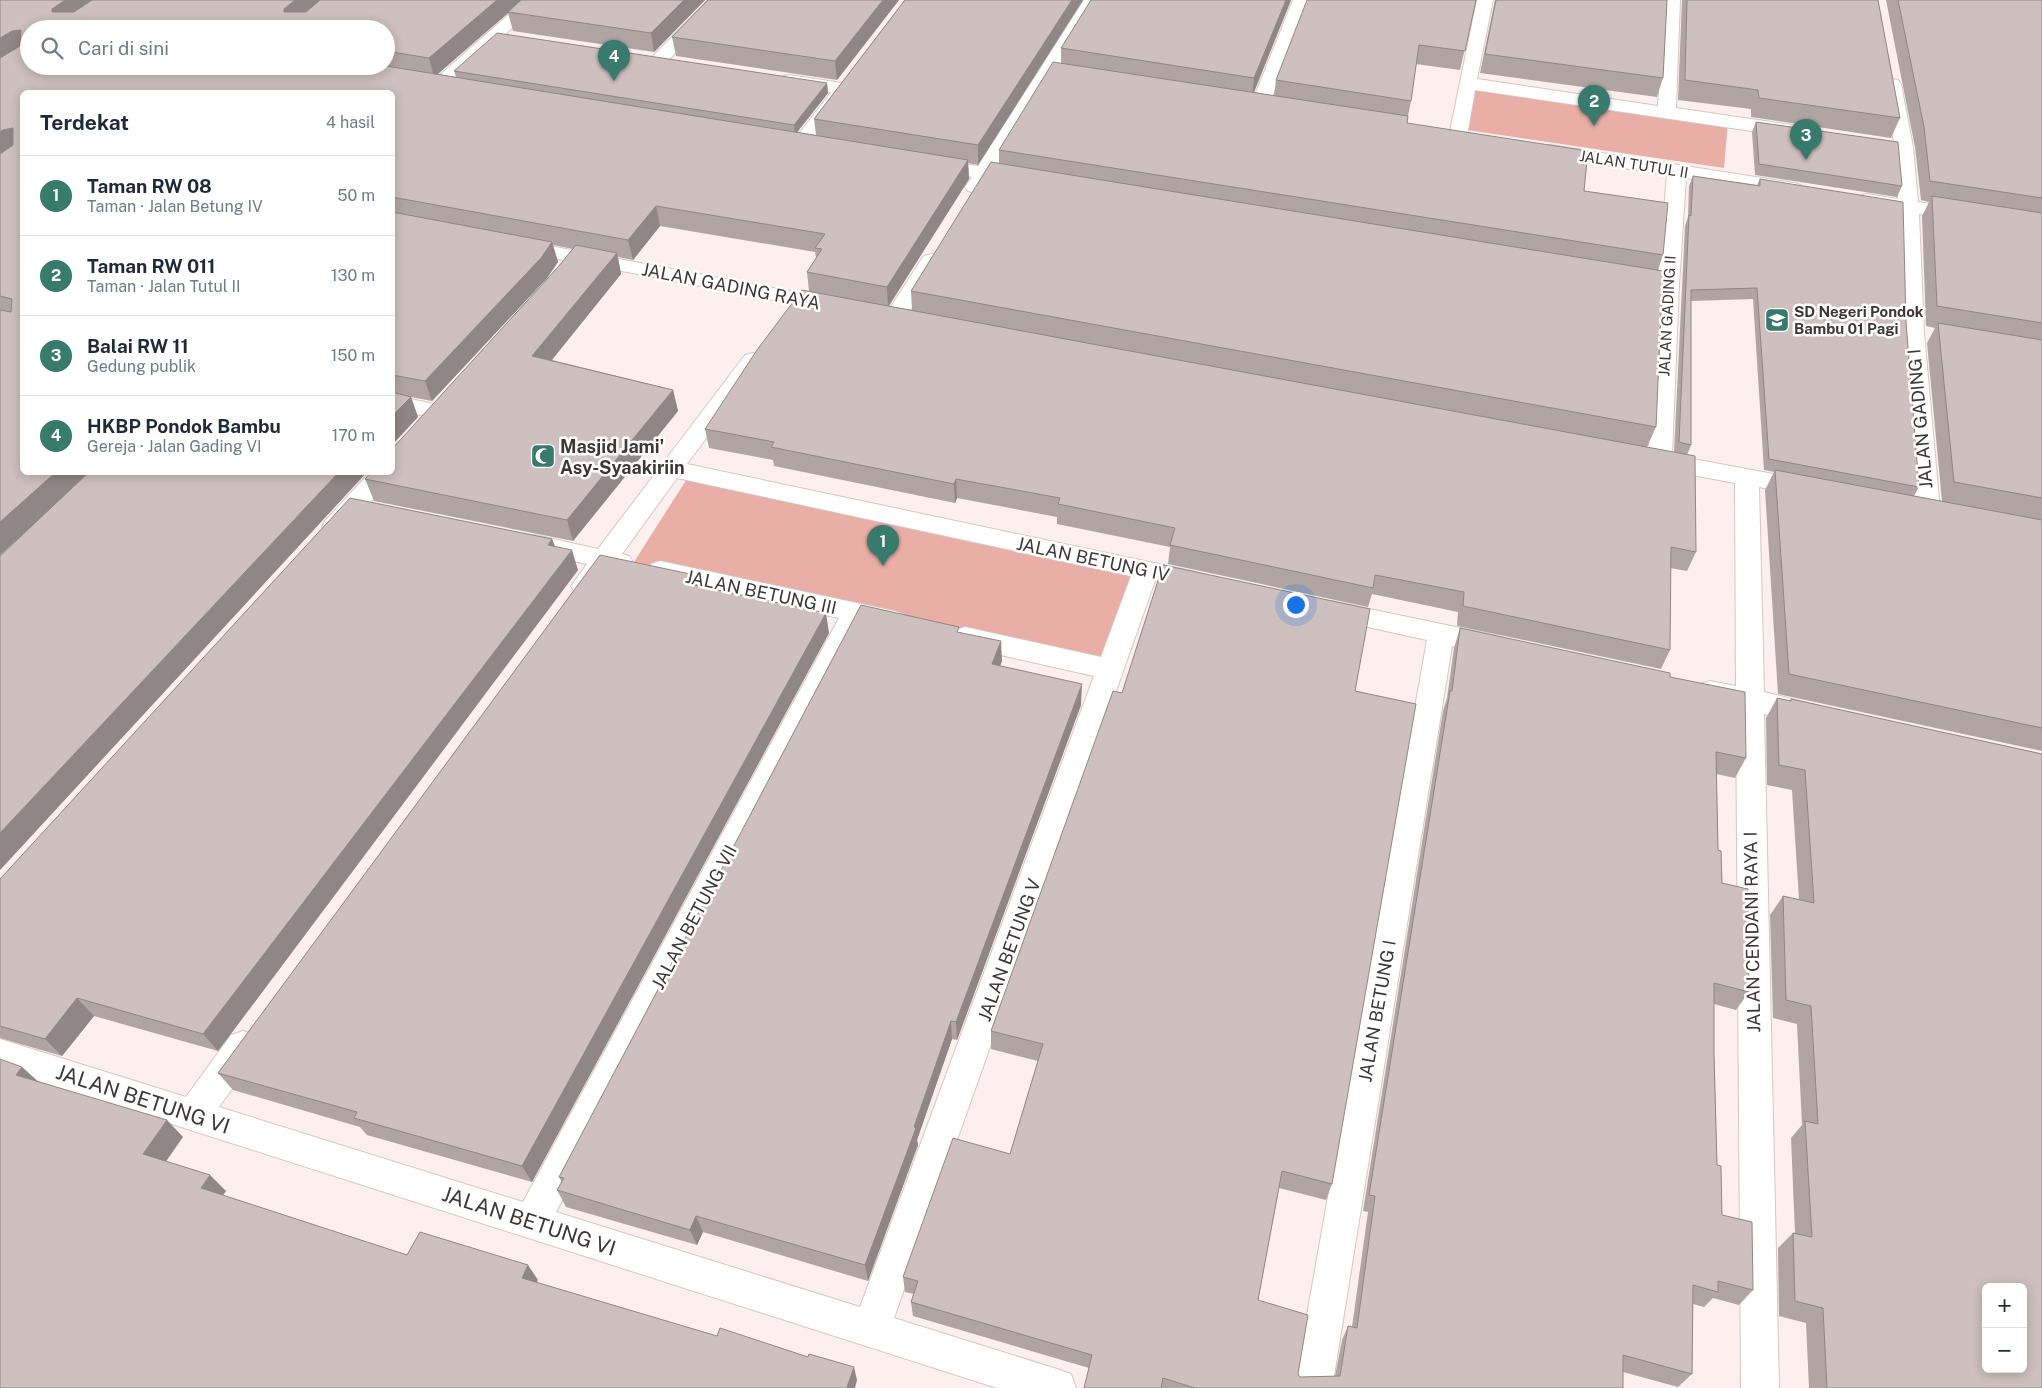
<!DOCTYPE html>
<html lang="id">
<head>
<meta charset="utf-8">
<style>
	:root { --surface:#fff; --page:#f6f6f7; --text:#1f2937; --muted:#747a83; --line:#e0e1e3; --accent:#387a6c }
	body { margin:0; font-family:"Public Sans",sans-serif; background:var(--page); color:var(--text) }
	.controls { position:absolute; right:15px; bottom:15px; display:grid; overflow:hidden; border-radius:8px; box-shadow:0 2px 12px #0003 }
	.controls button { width:45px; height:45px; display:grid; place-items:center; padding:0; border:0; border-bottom:1px solid var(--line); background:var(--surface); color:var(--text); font:25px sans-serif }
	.you { position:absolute; left:1295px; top:604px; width:18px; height:18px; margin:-12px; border:4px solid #fff; border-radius:50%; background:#1a73e8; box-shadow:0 0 0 8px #1a73e833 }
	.badge { display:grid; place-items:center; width:32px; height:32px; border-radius:50%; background:var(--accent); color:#fff; font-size:16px; font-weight:700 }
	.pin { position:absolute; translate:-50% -41px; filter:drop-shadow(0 1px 2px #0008) }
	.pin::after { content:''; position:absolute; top:26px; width:18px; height:15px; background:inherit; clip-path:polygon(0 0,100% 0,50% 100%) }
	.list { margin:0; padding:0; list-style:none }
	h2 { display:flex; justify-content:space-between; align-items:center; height:65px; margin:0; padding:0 20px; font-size:21px }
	h2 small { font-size:16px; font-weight:400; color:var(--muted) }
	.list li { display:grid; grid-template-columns:32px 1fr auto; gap:15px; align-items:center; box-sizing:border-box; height:80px; padding:0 20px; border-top:1px solid var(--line) }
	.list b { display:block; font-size:19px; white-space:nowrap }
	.list p { margin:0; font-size:16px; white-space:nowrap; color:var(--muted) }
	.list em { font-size:16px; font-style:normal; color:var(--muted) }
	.icon { flex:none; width:28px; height:28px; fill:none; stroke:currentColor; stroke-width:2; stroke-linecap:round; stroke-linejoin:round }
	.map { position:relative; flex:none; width:2042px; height:1388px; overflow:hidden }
	.search { position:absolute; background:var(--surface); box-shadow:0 2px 12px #0003; left:20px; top:20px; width:375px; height:55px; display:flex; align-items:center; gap:12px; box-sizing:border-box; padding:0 18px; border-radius:28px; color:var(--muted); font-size:19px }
	.panel { position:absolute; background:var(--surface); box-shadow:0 2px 12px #0003; left:20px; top:90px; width:375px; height:385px; border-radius:8px }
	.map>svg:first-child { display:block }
	.green { fill:#e9afa7 }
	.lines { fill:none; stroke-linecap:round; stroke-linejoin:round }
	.minor-casing { stroke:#d4c7c5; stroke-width:2 }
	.minor { fill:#fff; fill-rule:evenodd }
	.wall { fill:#b0a5a3; fill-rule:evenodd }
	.shaded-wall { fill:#908685 }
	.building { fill:#cdc0be; stroke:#908685; fill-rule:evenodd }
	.labels { text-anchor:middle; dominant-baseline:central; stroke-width:5; stroke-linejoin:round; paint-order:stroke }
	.far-street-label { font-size:15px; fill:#3d3737; stroke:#fff }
	.far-poi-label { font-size:15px; font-weight:bold; fill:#3d3737; stroke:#fff; text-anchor:start }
	.street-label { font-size:18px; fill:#3d3737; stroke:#fff }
	.poi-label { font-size:18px; font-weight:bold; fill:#3d3737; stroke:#fff; text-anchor:start }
	.near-street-label { font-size:21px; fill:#3d3737; stroke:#fff }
</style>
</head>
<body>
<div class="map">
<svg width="2042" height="1388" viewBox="0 0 2042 1388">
	<rect width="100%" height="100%" fill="#fcefed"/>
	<g class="green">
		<polygon points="1473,86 1728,122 1724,168 1460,129"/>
		<polygon points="690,474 1132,571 1104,661 634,562"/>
	</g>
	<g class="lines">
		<defs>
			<g id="minor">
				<polygon points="525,0 543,0 445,89 439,90 433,89 430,85 433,81"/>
				<polygon points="708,0 725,0 665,64 659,65 653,64 650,60 653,56"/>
				<polygon points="1084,0 1100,0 996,169 1028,175 1031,179 1028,183 1021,185 989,180 982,191 975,193 968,191 965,187 972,177 926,169 923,165 926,161 933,159 978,166"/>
				<polygon points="1293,0 1309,0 1269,105 1266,109 1260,110 1254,109 1251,105"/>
				<polygon points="1477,0 1493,0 1477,79 1658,106 1664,0 1680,0 1676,108 1792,125 1799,127 1801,131 1799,135 1792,137 1475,90 1467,136 1465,140 1458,142 1451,140 1449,136"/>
				<polygon points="790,75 842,83 848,84 851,88 845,93 847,95 808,147 801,149 794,147 792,143 831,92 784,84 781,80 784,76"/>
				<polygon points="1892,79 1898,80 1901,84 1913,147 1918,202 1962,209 1969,211 1972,215 1969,219 1962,221 1919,214 1924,333 1940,511 1937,517 1928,519 1919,517 1916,511 1902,333 1899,211 1859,204 1856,200 1859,196 1866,194 1898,199 1895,147 1883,84 1886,80"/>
				<polygon points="1550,145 1794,183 1801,185 1804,189 1801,193 1794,195 1686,178 1679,285 1672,455 1805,480 1814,482 1817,488 1814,494 1805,496 1759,487 1764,692 1819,706 1823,713 1819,720 1809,724 1764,714 1779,1388 1741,1388 1736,707 1700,698 1696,691 1700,684 1710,681 1736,686 1735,483 1660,469 1650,466 1646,460 1648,456 1657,290 1619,282 1616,278 1619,274 1626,272 1658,277 1667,175 1543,155 1541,151 1543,147"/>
				<polygon points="518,240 832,299 840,300 843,305 840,310 832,311 511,250 508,246 511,242"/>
				<polygon points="931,254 938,256 941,260 907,316 904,321 896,322 888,321 885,316 921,260 924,256"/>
				<path d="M753 353 761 355 764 360 687 464 1196 572 1205 575 1209 581 1205 587 1196 590 1155 581 894 1318 1057 1369 1071 1374 1076 1388H997L0 1069V1039L186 1097 231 1035 243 1031 255 1035 260 1046 255 1057 219 1107 523 1202 839 618 651 576 647 570 651 564 660 561 894 611 903 614 907 621 903 628 894 631 863 624 556 1212 860 1307 1094 676 965 647 956 644 952 637 956 630 965 627 1101 657 1131 576 677 478 622 554 629 556 633 562 629 568 620 571 611 569C600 583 595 598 575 592L571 586 587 564 526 550 522 544 526 538 535 535 598 549 745 355Z"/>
				<polygon points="392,395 448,407 452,412 448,417 440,419 392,409"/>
				<polygon points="392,466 396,472 392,478 343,533 334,535 325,533 322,527 325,521 370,472 392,472"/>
				<polygon points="1331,601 1494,635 1503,638 1507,645 1503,652 1494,655 1452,646 1332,1388 1294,1388 1427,640 1322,617 1318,610 1322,603"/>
			</g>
		</defs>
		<use href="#minor" class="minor-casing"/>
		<use href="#minor" class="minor"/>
	</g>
	<g class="wall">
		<path d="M0 0H705L654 52 513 31 508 13 438 74 456 77 454 71 827 83 828 93 797 132 816 135 814 119 905 0H1083L978 165 968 163 969 179 889 306 912 310 911 291 999 163V150L1061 63V48L1291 0 1254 92 1274 96 1276 80 1476 0 1460 70 1416 64 1411 101 1408 116 1407 123 1584 191 1663 255 1658 270 1656 427 1647 447 1674 452 1685 226 1688 217 1689 186 1693 176 1757 185 1760 179 1906 322 1919 487 1914 496 1942 501 1927 343 1935 328 1926 326 1922 216 1929 202 1921 200 1915 147 1886 0H2042V751L1778 694 1765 490 1774 472 1764 470 1753 299 1691 301V445L1687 455 1696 552 1687 571 1670 568V650L1661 669 1457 626 1458 612 1372 594 1368 607 1168 564 1170 547 1057 524V517L957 498 955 503 774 466 773 460 709 448 705 429 809 291 807 272 816 258 815 252 660 226 633 260 618 257 621 274 552 360 673 390 678 411 573 541 374 501 365 479 558 267 573 249 553 245 558 262 547 278 432 401 411 397 418 417 392 445V92L22 472H367L0 870V556L20 537 0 555ZM386 29V66H29Z"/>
		<polygon points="899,0 837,80 676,56 672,37"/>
		<polygon points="1495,0 1667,0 1663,78 1657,97 1480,73"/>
		<polygon points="1682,0 1878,0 1900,118 1891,138 1751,117 1751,109 1678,100"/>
		<polygon points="1756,122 1902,186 1897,197 1755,175 1752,132"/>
		<polygon points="552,539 555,546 578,570 218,1051 94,1016 62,1056 0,1038 0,879"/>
		<polygon points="697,586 829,633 532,1182 367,1135 360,1127 233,1090 218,1073"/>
		<polygon points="1460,628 1670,677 1746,758 1735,778 1716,774 1718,850 1722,883 1749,992 1736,1010 1714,1004 1714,1054 1717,1165 1722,1215 1753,1290 1739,1305 1713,1298 1704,1307 1693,1304 1692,1374 1678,1387 1623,1372 1623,1388 1084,1388 1089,1368 913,1316 911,1302 914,1294 905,1292 903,1277 1010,1154 1038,1061 991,1049 991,1031 1122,693 1355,691 1332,1184 1326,1200 1279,1188 1258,1300 1300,1377 1335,1376 1342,1340 1348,1326 1352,1327 1368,1212 1363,1211 1443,711 1447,698 1454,648"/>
		<polygon points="960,632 1002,661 1000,666 1081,705 957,1040 952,1039 917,1140 918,1145 868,1281 703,1232 697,1245 566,1207 557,1190 562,1182 559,1177"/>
		<polygon points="1777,698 1790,701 1791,699 2042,1388 1809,1388 1806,1323 1779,1316 1778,1248 1793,1233 1795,1233 1791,1138 1802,1125 1797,1024 1773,1018 1770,915 1783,896 1799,900 1792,790 1767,785 1766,718"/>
	</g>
	<g class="shaded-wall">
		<polygon points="65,0 101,0 61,27 52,12 52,9"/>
		<polygon points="295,0 325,0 291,28 284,12 284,9"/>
		<polygon points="497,0 523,0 434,77 429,58"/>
		<polygon points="684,0 705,0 654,52 651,33"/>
		<polygon points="883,0 899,0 837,80 835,61"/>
		<polygon points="1072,0 1083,0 978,165 978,145"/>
		<polygon points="1286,0 1291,0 1252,97 1254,78"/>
		<polygon points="21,30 29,46 0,63 0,38 12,31"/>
		<polygon points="202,66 236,66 208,86 197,74 200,67"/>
		<polygon points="827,83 828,93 795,135 794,125"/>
		<polygon points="13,128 22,146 0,159 0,132 3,130"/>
		<polygon points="968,160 969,179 888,307 887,287"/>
		<polygon points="656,206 660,226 633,260 628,240"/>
		<polygon points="552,242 558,262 547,278 432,401 425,381"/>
		<polygon points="617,253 621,274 538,377 532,356"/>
		<polygon points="673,390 678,411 573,541 567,520"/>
		<polygon points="411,397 418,417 392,445 392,416"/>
		<polygon points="56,472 91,472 0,555 0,522"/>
		<polygon points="339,472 367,472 0,870 0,833"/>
		<polygon points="956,479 957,498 955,503 954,484"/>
		<polygon points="552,539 559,559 548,545"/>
		<polygon points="572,550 578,570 218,1051 203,1034"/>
		<polygon points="695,575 699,596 689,584"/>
		<polygon points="826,613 829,633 532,1182 522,1166"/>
		<polygon points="1001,641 1002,661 993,684 992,664"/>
		<polygon points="1082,684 1081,705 957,1040 956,1022"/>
		<polygon points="77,998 94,1016 62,1056 45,1039"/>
		<polygon points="951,1021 952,1039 917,1140 918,1145 868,1281 865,1265 914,1127"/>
		<polygon points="22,1067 41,1084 16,1075"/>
		<polygon points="167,1120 183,1137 160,1170 143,1154"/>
		<polygon points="210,1175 226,1191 217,1204 201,1188"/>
		<polygon points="696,1216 703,1232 697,1245 690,1230"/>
		<polygon points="528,1265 538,1280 532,1292 522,1278"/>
		<polygon points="854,1367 857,1380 855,1388 847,1388 847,1387"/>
	</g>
	<g class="building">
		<polygon points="0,0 65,0 52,9 52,12 74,12 92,0 295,0 284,9 284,12 306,12 320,0 497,0 429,58 386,51 386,29 29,29 29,66 202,66 200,67 197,74 219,74 230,66 386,66 968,160 887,287 807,272 822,249 815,248 825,234 656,206 628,240 392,197 392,92 22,92 22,472 56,472 0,522 0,310 11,312 12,299 0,296 0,154 13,145 13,128 3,130 0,132 0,58 20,46 21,30 12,31 0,38"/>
		<polygon points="521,0 684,0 651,33 508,12"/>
		<polygon points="708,0 883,0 835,61 672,37"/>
		<polygon points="905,0 1072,0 978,145 814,119"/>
		<polygon points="1091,0 1286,0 1254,78 1061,48"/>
		<polygon points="1307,0 1476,0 1465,51 1419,45 1411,101 1276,80"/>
		<polygon points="1496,0 1667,0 1663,78 1485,54"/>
		<polygon points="1687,0 1878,0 1900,118 1759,98 1758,90 1685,80"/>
		<polygon points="1898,0 2042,0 2042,198 1930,181 1924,127"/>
		<polygon points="497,33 827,83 794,125 454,71"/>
		<polygon points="1053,62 1408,116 1407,123 1588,151 1584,191 1668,203 1663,255 999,150"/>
		<polygon points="1756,122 1898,142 1902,186 1759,164"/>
		<polygon points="991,162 1663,271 1656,427 911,291"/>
		<polygon points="1693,176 1760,186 1760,179 1903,202 1906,322 1919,487 1769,459 1757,288 1691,290 1691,445 1679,442 1689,215 1691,216"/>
		<polygon points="1932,196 2042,213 2042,323 1937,306"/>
		<polygon points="392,212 552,242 541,258 425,381 392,375"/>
		<polygon points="576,245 617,253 532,356 673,390 567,520 365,479 371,472 392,472 392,449 558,267"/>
		<polygon points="802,290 1695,456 1696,552 1671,547 1670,650 1463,606 1464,592 1375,575 1373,588 1170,545 1175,528 1058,504 1060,498 956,479 954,484 771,447 774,442 705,429 757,350"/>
		<polygon points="1938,323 2042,340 2042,498 1954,482"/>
		<polygon points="392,392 411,397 392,416"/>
		<polygon points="1775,470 2042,520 2042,728 1789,674"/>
		<polygon points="89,472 339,472 0,833 0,556"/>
		<polygon points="350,498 552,539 548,545 572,550 203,1034 77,998 45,1039 0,1026 0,879"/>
		<polygon points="600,555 695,575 689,584 826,613 522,1166 354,1118 357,1112 218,1073"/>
		<polygon points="1163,565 1370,609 1355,691 1416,704 1332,1184 1282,1171 1258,1300 1308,1315 1298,1374 1300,1377 1340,1376 1348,1326 1357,1328 1375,1196 1369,1195 1450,691 1452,691 1460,628 1670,673 1670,677 1745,692 1746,758 1716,752 1718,850 1721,851 1722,883 1748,889 1749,992 1714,983 1714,1054 1717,1165 1721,1166 1722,1215 1752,1222 1753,1290 1718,1281 1718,1292 1693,1285 1692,1374 1623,1355 1623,1388 1195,1388 1163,1378 1161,1388 1084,1388 1092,1355 911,1302 918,1281 903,1277 953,1138 1010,1154 1043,1044 991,1031 1113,691 1122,693"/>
		<polygon points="861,605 959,627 957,632 1001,641 992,664 1082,684 956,1022 951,1021 914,1127 916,1128 865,1265 696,1216 690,1230 557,1190 564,1178 559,1177"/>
		<path d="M1777 698 1791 701V699L2042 754V1388H1827L1823 1308 1795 1301 1793 1233 1812 1237 1805 1121 1818 1124 1811 1006 1786 1000 1783 896 1814 903 1805 770 1779 765ZM1986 1287H2023V1369H1986Z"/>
		<polygon points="0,1059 22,1067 16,1075 167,1120 143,1154 210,1175 201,1188 407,1255 420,1232 528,1265 522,1278 717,1336 720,1328 808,1357 809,1354 854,1367 847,1387 850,1388 0,1388"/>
	</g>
	<defs>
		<symbol id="school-square" viewBox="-11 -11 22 22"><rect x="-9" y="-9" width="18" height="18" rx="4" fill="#387a6c" stroke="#fff"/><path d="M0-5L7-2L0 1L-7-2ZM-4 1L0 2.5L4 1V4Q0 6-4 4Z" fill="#fff"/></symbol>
		<symbol id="mosque-square" viewBox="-11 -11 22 22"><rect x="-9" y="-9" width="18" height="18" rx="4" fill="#387a6c" stroke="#fff"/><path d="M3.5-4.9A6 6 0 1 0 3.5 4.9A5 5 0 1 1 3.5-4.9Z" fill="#fff"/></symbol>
	</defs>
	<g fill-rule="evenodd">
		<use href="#school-square" x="1763" y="306" width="28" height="28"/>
		<use href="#mosque-square" x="529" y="442" width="28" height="28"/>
	</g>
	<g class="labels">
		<g class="far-street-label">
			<text transform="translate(1634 164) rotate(9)">JALAN TUTUL II</text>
			<text transform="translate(1667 316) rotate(-87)">JALAN GADING II</text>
		</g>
		<g class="far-poi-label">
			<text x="1794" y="311">SD Negeri Pondok<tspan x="1794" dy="17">Bambu 01 Pagi</tspan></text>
		</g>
		<g class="street-label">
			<text transform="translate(731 286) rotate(11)">JALAN GADING RAYA</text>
			<text transform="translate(1920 419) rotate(-95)">JALAN GADING I</text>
			<text transform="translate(1093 559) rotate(12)">JALAN BETUNG IV</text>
			<text transform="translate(761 592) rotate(12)">JALAN BETUNG III</text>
			<text transform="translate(694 917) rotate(-62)">JALAN BETUNG VII</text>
			<text transform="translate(1752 932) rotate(-91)">JALAN CENDANI RAYA I</text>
			<text transform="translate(1009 950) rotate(-70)">JALAN BETUNG V</text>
			<text transform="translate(1377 1011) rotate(-80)">JALAN BETUNG I</text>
		</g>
		<g class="poi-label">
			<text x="560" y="446">Masjid Jami'<tspan x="560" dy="21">Asy-Syaakiriin</tspan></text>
		</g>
		<g class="near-street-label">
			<text transform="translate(143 1099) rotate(18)">JALAN BETUNG VI</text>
			<text transform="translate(529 1221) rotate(18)">JALAN BETUNG VI</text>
		</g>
	</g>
</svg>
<div class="controls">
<button>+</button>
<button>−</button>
</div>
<div class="you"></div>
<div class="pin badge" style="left:883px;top:566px">1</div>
<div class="pin badge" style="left:1594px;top:126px">2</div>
<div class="pin badge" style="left:1806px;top:160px">3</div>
<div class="pin badge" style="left:614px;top:81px">4</div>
<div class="search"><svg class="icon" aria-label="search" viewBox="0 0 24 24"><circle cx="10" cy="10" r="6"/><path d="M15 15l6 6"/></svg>Cari di sini</div>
<section class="panel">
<h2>Terdekat<small>4 hasil</small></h2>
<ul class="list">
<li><span class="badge">1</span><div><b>Taman RW 08</b><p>Taman · Jalan Betung IV</p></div><em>50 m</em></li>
<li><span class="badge">2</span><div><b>Taman RW 011</b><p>Taman · Jalan Tutul II</p></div><em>130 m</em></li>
<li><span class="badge">3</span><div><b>Balai RW 11</b><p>Gedung publik</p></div><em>150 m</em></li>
<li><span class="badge">4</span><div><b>HKBP Pondok Bambu</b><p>Gereja · Jalan Gading VI</p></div><em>170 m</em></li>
</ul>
</section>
</div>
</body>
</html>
